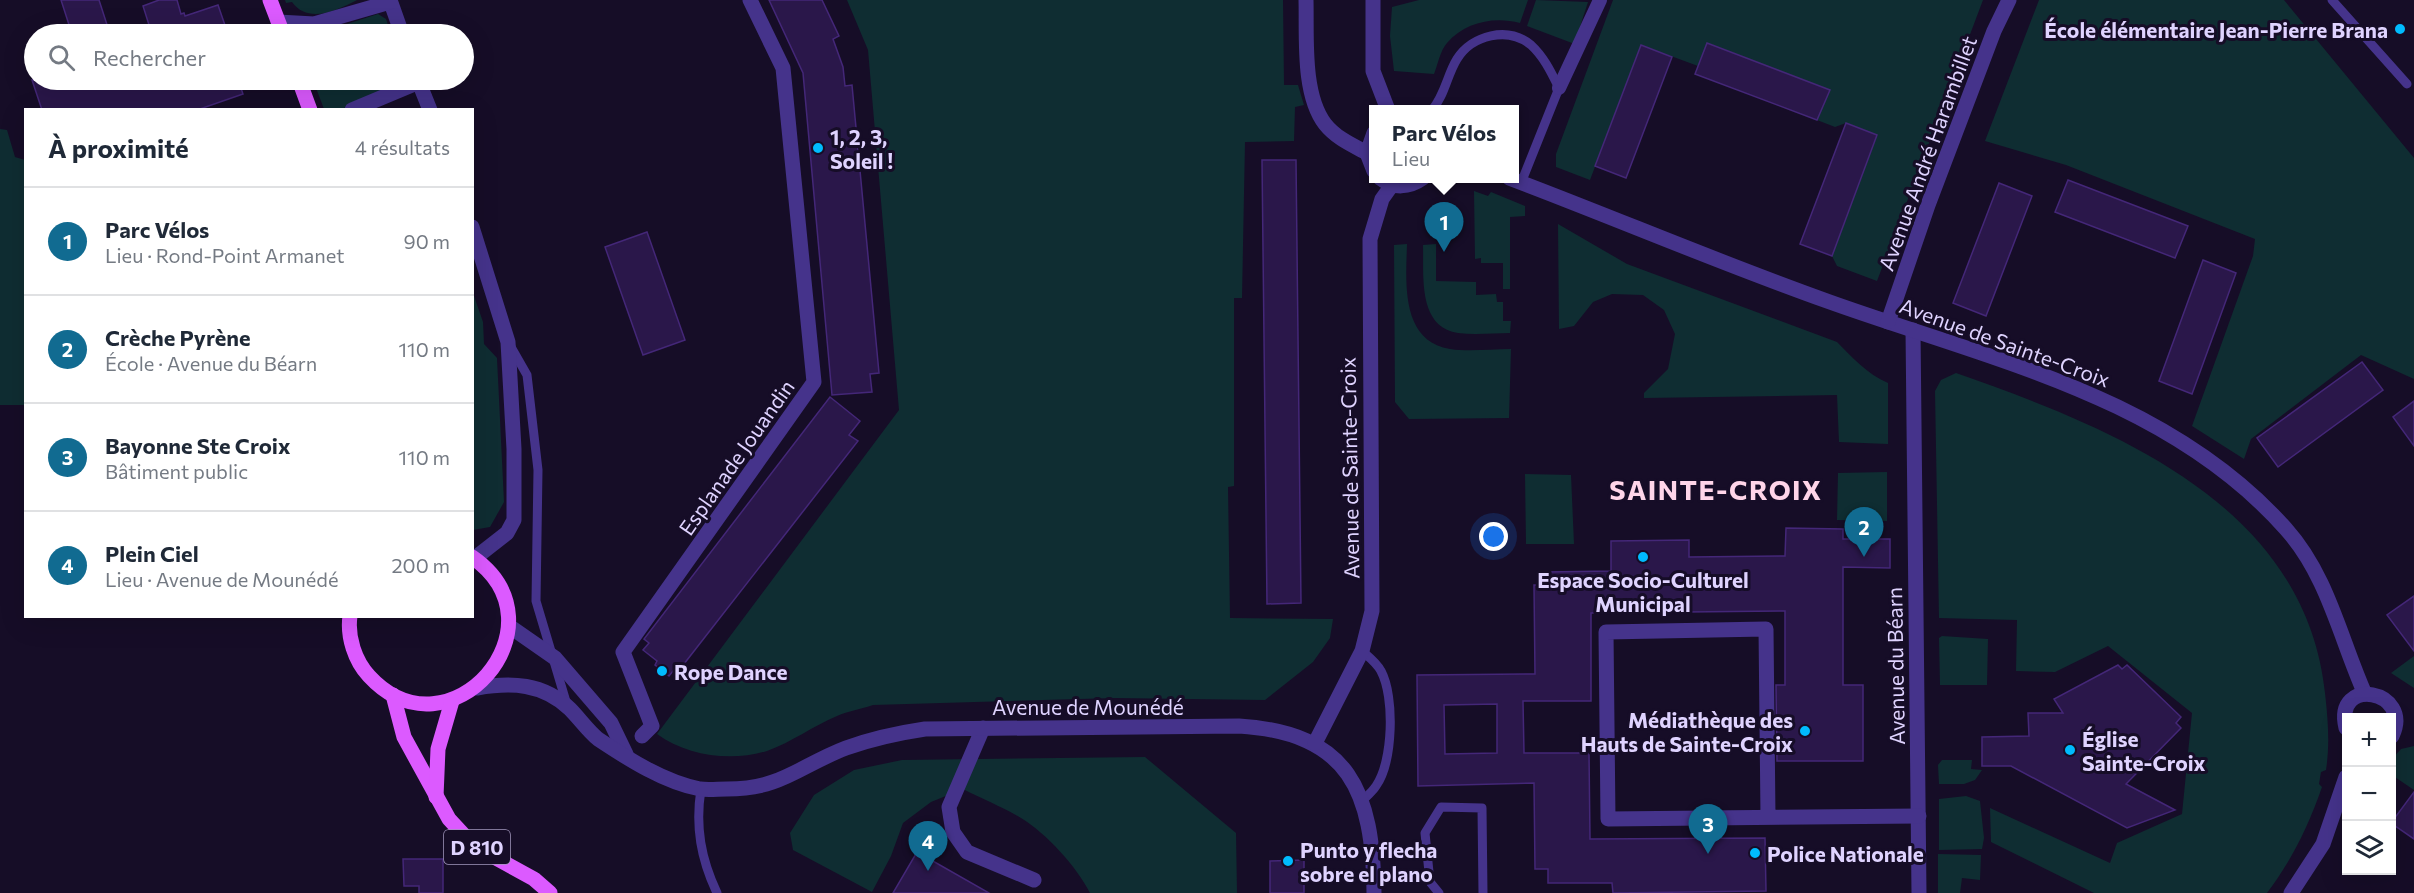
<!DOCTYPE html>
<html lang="fr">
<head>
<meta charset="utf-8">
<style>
	:root { --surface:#fff; --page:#f6f6f7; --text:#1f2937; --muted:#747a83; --line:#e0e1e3; --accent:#116b91 }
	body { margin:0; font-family:Commissioner,sans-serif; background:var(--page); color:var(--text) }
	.controls { position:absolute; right:18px; bottom:18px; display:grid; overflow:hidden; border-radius:0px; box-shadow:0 6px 24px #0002 }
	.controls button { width:54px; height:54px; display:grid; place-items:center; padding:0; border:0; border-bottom:2px solid var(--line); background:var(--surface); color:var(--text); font:30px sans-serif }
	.you { position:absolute; left:1494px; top:537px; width:21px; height:21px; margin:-15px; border:4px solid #fff; border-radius:50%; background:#1a73e8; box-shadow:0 0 0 9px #1a73e833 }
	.badge { display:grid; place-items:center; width:39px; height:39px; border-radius:50%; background:var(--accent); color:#fff; font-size:20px; font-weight:700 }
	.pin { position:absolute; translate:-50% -50px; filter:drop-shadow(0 2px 3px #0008) }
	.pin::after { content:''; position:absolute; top:32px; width:21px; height:18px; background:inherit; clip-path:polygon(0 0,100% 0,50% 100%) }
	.popup { position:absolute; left:1369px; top:105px; width:150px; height:78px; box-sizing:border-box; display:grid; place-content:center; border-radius:0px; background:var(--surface); filter:drop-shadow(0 2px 4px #0005); font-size:20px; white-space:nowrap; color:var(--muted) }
	.popup b { font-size:22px; color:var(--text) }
	.popup::after { content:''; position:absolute; left:50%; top:100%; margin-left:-12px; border:12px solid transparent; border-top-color:var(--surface) }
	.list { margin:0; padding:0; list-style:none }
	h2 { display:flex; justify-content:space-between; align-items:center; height:78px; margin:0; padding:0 24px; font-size:26px }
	h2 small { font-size:20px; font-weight:400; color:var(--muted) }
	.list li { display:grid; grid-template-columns:39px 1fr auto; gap:18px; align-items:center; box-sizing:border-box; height:108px; padding:0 24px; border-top:2px solid var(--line) }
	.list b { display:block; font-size:22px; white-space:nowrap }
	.list p { margin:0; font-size:20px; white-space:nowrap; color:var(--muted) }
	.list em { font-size:20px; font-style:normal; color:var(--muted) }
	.icon { flex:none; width:33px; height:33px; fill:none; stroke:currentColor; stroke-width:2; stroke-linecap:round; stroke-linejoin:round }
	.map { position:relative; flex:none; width:2414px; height:893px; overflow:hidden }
	.search { position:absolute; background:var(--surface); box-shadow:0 6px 24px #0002; left:24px; top:24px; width:450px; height:66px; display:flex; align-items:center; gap:15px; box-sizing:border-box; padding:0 21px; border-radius:33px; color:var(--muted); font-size:22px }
	.panel { position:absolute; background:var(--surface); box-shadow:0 6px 24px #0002; left:24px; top:108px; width:450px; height:510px; border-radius:0px }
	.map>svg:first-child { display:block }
	.green { fill:#0f2d32 }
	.building { fill:#2a174a; stroke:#442778; stroke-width:1.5; fill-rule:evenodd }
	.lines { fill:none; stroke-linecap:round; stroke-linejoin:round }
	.service { stroke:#45338b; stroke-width:9 }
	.pedestrian { stroke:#45338b; stroke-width:14 }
	.minor { stroke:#45338b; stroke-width:15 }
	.tertiary { stroke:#45338b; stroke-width:15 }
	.primary { stroke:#dc5aff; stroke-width:15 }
	.poi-dot { fill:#00bbfe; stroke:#160d27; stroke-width:2 }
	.labels { text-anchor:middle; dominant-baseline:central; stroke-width:6; stroke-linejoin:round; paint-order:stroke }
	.shield { fill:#160d27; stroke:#a398be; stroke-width:1.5 }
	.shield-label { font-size:20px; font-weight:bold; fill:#dfd3ff }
	.poi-label { font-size:21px; font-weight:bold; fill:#dfd3ff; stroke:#160d27; text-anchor:start }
	.street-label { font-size:21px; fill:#dfd3ff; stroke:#160d27 }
	.district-label { font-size:27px; font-weight:bold; letter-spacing:1.5px; fill:#ffd5e9; stroke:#160d27 }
</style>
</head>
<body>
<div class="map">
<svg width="2414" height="893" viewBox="0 0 2414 893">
	<rect width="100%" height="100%" fill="#160d27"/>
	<g class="green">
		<path d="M285 0H357C336 11 308 24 292 2L286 3Z"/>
		<path d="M847 0H1283L1284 85H1298L1304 105 1295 107 1294 141 1245 142 1242 298H1234V486L1228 487 1230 618 1333 619 1330 638 1313 662 1265 700 1115 698 873 705C861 709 848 711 837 716 813 726 792 742 767 751 731 762 687 756 657 734L899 410 868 50Z"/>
		<path d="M1419 0H1528L1520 23C1494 16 1465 22 1447 43 1440 51 1438 64 1434 74L1394 71 1390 36 1392 7Z"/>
		<polygon points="1536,0 1588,2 1575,42 1572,43 1527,26"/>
		<polygon points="1613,0 1983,0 1877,281 1837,266 1832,256 1877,135 1846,123 1835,127 1817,120 1829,90 1708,43 1698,66 1641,45 1590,180 1556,167 1556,154"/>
		<polygon points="2039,0 2284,0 2414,158 2414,379 2361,355 2251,439 2244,459 2192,426 2253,256 2255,239 2066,165 1985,141"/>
		<polygon points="378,14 386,19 391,34 316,34"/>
		<polygon points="313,80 405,80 340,110 324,109"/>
		<polygon points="0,129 7,130 15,157 25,160 25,405 0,405"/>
		<polygon points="1474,191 1488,196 1491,192 1525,206 1525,216 1510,217 1510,289 1503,289 1503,263 1481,263 1481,258 1475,259"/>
		<path d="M1558 224 1627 264 1837 342C1852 357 1867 374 1888 383V444L1839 442 1837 395 1644 398V393L1668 369 1675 334 1664 310 1643 295 1612 294 1593 302 1574 326 1559 329Z"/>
		<path d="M1407 244C1406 281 1400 341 1450 349 1469 352 1491 349 1511 349L1509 418 1409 419 1395 402 1394 245Z"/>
		<path d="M1436 244V281L1476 282V295L1496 294 1497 302H1503V321H1511L1510 333C1494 333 1475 335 1458 333 1417 327 1424 274 1423 245Z"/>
		<polygon points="473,293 483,322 484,344 497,358 504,502 490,527 473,530"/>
		<path d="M1956 373C2113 428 2305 504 2325 693 2328 719 2330 744 2326 770L2321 772 2319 784 2322 787C2308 827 2292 860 2267 893H2094L1991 842 1990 808 2110 863 2117 843 2182 814 2192 713 2108 646 2055 672 2016 671 2017 620 1939 618 1935 391 1941 380Z"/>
		<polygon points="1887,472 1887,521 1837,520 1838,473"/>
		<polygon points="1525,474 1571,475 1574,544 1526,544"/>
		<polygon points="1942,636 1988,639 1987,685 1940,685 1939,638"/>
		<polygon points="2414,656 2414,688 2391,673"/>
		<polygon points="2414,746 2414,790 2392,775 2392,759 2401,749"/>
		<path d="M1145 757 1236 833 1237 893H1090C1077 867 1046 833 1021 818 1003 807 982 799 963 789L931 802 903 823 891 856 872 892 793 850 790 833 814 795 854 770 902 760Z"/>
		<polygon points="1942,760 1972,760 1971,769 1982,770 1975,780 1964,784 1939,784 1938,765"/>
		<polygon points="1966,796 1980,801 1984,838 1982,849 1939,850 1939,799"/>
		<polygon points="1938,854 1981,855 1980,880 1962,878 1960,893 1938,893"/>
	</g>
	<g class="building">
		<polygon points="61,0 99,0 110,34 72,34"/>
		<polygon points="159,0 177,0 181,14 184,13 185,16 218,5 228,34 140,34 140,31 150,28 143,6"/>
		<polygon points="769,0 822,0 839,36 833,39 843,67 845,86 852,85 879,373 870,374 872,392 832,395 803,73"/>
		<polygon points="1707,43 1830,90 1817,120 1695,74"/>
		<polygon points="1641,45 1672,57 1626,178 1595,166"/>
		<polygon points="32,80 238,80 243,94 197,110 42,110"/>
		<polygon points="1846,123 1877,135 1832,256 1800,244"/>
		<polygon points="1262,160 1296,160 1301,603 1267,604"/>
		<polygon points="2068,180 2188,226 2175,258 2055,212"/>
		<polygon points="1999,183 2032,196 1986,316 1953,303"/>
		<polygon points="647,232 685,340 643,355 605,247"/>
		<polygon points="2203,260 2236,273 2192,394 2159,381"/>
		<polygon points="2362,362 2383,390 2278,467 2257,438"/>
		<polygon points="830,397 860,421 849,435 858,441 680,669 677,666 669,676 655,665 657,661 643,650 649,643 644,639"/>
		<polygon points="2414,401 2414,446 2393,417"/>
		<path d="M1786 528 1843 529V539H1890V568L1843 567V685H1863V761H1777L1776 685H1785V611L1591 613V701H1523L1524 753H1589L1590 839 1765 838 1766 891 1613 893 1612 883H1548V869H1535L1534 783 1418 786 1417 675 1535 674 1534 585H1547V572L1611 571V541L1689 540V557L1785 556ZM1497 704V753L1445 754 1444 705Z"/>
		<polygon points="2414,596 2414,651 2387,615"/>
		<polygon points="2118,665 2122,669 2127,665 2181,717 2176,723 2181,728 2126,784 2175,810 2127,828 2011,766 1982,766 1982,737 2029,736 2028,713 2063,713 2054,699"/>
		<polygon points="2414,792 2414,839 2391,823"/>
		<polygon points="917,852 989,893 893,893"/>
		<polygon points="403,859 443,859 443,893 419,893 419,886 404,886"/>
		<polygon points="1304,860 1304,893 1270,893 1270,861"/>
	</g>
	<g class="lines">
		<g class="service">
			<polyline points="2332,0 2407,84"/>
			<path d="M1432 110C1445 95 1447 75 1457 59 1472 35 1508 26 1531 45 1544 57 1551 72 1559 88L1521 183"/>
			<polyline points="511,347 527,375 538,470 536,601 567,705"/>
			<path d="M1362 651C1369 657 1377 663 1381 671 1395 697 1393 762 1376 786 1373 791 1367 796 1363 800"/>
			<path d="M701 789C695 827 701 859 717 893"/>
			<polyline points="1439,893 1430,882 1425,833 1441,807 1482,808 1483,893"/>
		</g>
		<polyline class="pedestrian" points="1559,88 1600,0"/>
		<g class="minor">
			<path d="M1306 0C1307 36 1302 94 1325 124 1336 138 1352 145 1367 153"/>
			<polyline points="1913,330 1919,893"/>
			<polyline points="983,728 949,807 953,832 967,852 1034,880"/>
			<polyline points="642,736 652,726 623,652 814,382 783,68 750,0"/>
			<polyline points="1768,817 1766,629 1606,632 1608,819 1919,816"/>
		</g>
		<g class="tertiary">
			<polyline points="390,0 402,34"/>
			<polyline points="1373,0 1373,71 1388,110"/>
			<polyline points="278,22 314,24 390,2"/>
			<polyline points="418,80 430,110"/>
			<polyline points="352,110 419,82"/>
			<polyline points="1374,133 1367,153 1374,171"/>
			<path d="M1380 178C1394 189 1409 188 1423 178"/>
			<path d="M1509 178C1615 218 1720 263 1827 301 1988 359 2168 396 2286 529 2328 576 2340 638 2365 694"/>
			<polyline points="472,227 508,342 514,449 514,520 507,533 475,558"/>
			<polyline points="1888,322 1928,205 1994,31 2009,0"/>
			<polyline points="509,626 555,658 611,723 626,754"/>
			<path d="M477 688C511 682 543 683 570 709 579 718 588 731 598 739 628 759 664 782 700 789 708 790 718 789 727 789 782 789 799 766 846 748 871 739 898 733 925 729L1239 726C1350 733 1373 792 1374 893"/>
			<path d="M2346 728C2333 675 2414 690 2392 736"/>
			<polyline points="1315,743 1362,651 1372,611 1370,239 1382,199 1392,185"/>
			<polyline points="2291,893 2323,844 2346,777"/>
		</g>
		<g class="primary">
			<polyline points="270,0 283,34"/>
			<polyline points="299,80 310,110"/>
			<path d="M350 616C347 637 355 661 369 676 449 763 570 625 472 557"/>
			<polyline points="393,695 404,737 449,819 474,846 534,879 550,893"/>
			<polyline points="436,797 438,749 452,701"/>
		</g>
	</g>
	<g class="poi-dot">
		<circle cx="2400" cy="29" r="6"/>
		<circle cx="818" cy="148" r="6"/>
		<circle cx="1643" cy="557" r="6"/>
		<circle cx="662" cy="671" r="6"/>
		<circle cx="1805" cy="731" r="6"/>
		<circle cx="2070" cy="750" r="6"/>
		<circle cx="1755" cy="853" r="6"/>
		<circle cx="1288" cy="861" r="6"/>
	</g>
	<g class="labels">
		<rect class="shield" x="444" y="830" width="66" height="34" rx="4.5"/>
		<g class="shield-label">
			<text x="477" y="847">D 810</text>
		</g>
		<g class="poi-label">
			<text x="2388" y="29" text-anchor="end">École élémentaire Jean-Pierre Brana</text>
			<text x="830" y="136">1, 2, 3,<tspan x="830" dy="24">Soleil !</tspan></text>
			<text x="1643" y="579" text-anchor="middle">Espace Socio-Culturel<tspan x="1643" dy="24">Municipal</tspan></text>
			<text x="674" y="671">Rope Dance</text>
			<text x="1793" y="719" text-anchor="end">Médiathèque des<tspan x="1793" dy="24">Hauts de Sainte-Croix</tspan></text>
			<text x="2082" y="738">Église<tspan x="2082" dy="24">Sainte-Croix</tspan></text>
			<text x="1300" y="849">Punto y flecha<tspan x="1300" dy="24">sobre el plano</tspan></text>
			<text x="1767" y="853">Police Nationale</text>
		</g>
		<g class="street-label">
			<text transform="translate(1927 153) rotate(-70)">Avenue André Harambillet</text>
			<text transform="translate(2005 342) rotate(20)">Avenue de Sainte-Croix</text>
			<text transform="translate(736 457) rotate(-55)">Esplanade Jouandin</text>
			<text transform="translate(1349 468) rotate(-91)">Avenue de Sainte-Croix</text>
			<text transform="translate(1895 666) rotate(-91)">Avenue du Béarn</text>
			<text x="1088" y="706">Avenue de Mounédé</text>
		</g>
		<g class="district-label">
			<text x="1716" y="489">SAINTE-CROIX</text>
		</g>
	</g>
</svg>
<div class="controls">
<button>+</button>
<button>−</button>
<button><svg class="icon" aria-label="layers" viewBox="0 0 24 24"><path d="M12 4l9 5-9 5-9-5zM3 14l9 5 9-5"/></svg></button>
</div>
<div class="you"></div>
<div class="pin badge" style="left:1444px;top:252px">1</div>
<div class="popup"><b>Parc Vélos</b>Lieu</div>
<div class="pin badge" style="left:1864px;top:557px">2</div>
<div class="pin badge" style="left:1708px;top:854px">3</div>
<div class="pin badge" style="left:928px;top:871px">4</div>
<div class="search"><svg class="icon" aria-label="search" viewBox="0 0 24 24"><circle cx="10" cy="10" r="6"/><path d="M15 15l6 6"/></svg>Rechercher</div>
<section class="panel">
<h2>À proximité<small>4 résultats</small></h2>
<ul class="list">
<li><span class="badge">1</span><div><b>Parc Vélos</b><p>Lieu · Rond-Point Armanet</p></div><em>90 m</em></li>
<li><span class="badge">2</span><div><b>Crèche Pyrène</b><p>École · Avenue du Béarn</p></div><em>110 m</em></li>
<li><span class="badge">3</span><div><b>Bayonne Ste Croix</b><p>Bâtiment public</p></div><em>110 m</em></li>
<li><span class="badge">4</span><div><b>Plein Ciel</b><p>Lieu · Avenue de Mounédé</p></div><em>200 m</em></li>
</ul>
</section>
</div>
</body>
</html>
